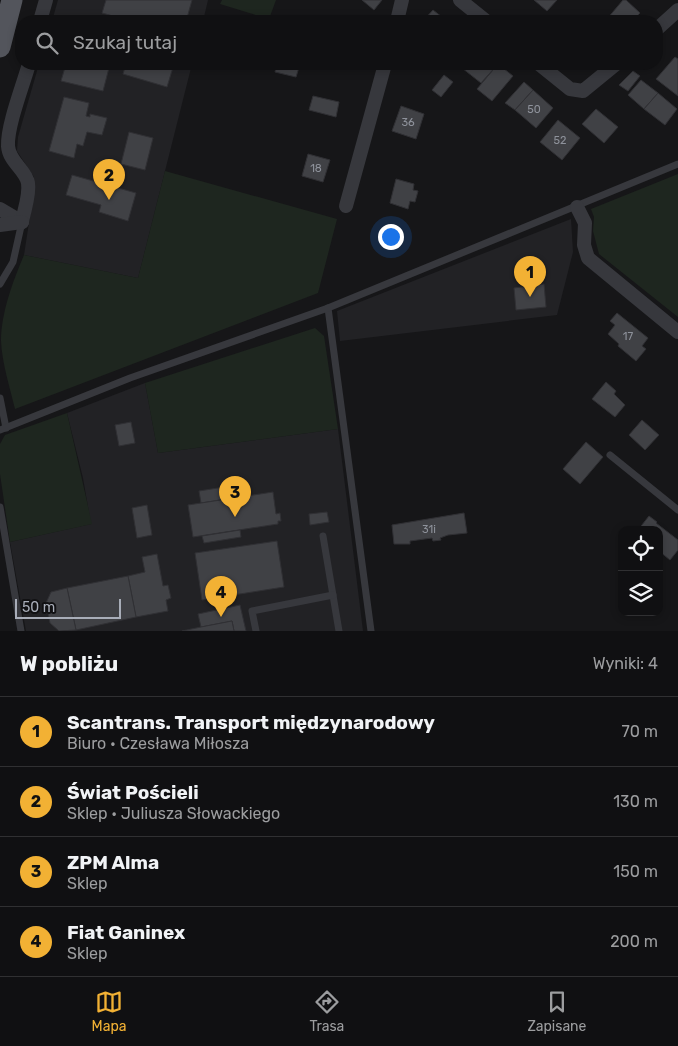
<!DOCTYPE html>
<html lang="pl">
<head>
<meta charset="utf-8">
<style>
	:root { --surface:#101012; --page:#1e1e20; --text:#f1f3f6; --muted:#9c9d9f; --line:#303032; --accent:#f2b134 }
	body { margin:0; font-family:Rubik,sans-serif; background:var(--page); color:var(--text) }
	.controls { position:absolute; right:15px; bottom:15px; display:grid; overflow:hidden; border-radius:10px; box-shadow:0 2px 8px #0003 }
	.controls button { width:45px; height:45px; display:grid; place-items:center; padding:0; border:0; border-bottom:1px solid var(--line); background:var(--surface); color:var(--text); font:25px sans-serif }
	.scale { position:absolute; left:15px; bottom:12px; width:106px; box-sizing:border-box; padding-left:5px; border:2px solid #a8adb8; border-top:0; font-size:14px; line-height:18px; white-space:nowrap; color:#a8adb8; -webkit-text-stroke:4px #111113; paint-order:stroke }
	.you { position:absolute; left:390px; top:236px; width:18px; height:18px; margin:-12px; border:4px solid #fff; border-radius:50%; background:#1a73e8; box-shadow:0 0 0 8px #1a73e833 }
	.badge { display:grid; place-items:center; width:32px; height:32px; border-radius:50%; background:var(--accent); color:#111; font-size:16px; font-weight:700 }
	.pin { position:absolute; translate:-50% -41px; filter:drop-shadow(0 1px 2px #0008) }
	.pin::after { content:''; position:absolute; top:26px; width:18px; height:15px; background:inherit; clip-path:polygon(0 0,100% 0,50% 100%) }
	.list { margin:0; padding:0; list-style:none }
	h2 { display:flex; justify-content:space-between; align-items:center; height:65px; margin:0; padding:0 20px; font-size:21px }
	h2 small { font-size:16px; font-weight:400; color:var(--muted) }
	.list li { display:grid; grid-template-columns:32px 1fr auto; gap:15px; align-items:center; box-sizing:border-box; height:70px; padding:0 20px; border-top:1px solid var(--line) }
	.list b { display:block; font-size:19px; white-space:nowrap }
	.list p { margin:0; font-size:16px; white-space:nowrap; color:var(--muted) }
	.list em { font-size:16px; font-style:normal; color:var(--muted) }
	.icon { flex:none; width:28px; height:28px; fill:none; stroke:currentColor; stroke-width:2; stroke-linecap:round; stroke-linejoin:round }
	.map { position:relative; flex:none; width:678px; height:631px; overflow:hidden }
	.search { position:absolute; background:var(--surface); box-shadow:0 2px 8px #0003; left:15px; right:15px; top:15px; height:55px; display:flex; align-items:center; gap:12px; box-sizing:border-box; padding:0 18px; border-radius:20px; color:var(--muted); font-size:19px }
	.sheet { height:345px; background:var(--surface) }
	nav { display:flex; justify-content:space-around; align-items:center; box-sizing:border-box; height:70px; border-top:1px solid var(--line); background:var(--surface); font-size:14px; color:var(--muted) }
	nav a { display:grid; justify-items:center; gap:2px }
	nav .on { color:var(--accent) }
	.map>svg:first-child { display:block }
	.built { fill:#222225 }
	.green { fill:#1e261f }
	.building { fill:#404145; stroke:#303034 }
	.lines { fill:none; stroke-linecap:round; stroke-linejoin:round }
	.service { stroke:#37383d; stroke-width:7 }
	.minor { stroke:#37383d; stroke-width:14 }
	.primary { stroke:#53555c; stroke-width:21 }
	.labels { text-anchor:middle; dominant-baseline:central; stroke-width:4.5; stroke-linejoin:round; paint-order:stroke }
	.number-label { font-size:11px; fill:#8e929b }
</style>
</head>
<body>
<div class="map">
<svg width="678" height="631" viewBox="0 0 678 631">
	<rect width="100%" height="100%" fill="#161618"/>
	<g class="built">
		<polygon points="58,0 208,0 203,21 52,21"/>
		<polygon points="39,64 192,64 138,278 24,255 34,190 34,177 17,151 18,137"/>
		<polygon points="571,219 573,252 557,315 340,341 337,311"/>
		<polygon points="145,383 158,453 338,429 363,631 26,631 10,542 91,524 83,478 67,413"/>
	</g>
	<g class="green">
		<polygon points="222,0 276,0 269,19 220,4"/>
		<path d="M165 171 337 219 318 293 15 409C10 388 2 363 1 341 1 313 13 281 24 255L138 278Z"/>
		<polygon points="678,174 678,317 599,254 593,231 594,217 591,209"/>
		<polygon points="315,328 324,336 338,429 158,453 145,383"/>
		<polygon points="67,413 92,524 10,542 0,474 0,444 5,435"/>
	</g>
	<g class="building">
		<polygon points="106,0 192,0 187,18 181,21 131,21 102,13"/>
		<polygon points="362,0 382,0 374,10"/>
		<polygon points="534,0 557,0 547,11"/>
		<polygon points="623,0 626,0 640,13 632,21 610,21 607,19"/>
		<polygon points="433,10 447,21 423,21"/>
		<polygon points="675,57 678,59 678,96 656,79"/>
		<polygon points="66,64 110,64 103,91 61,81"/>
		<polygon points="126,64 174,64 167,87 123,74"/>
		<polygon points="277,64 300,64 296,77 275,72"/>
		<polygon points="466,64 498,64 481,83 462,68"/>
		<polygon points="498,64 513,76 492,101 477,89"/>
		<polygon points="633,71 640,76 628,91 619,85"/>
		<polygon points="444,75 453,82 441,97 432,90"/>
		<polygon points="641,80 658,93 644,109 628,95"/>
		<polygon points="524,82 533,90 515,110 505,103"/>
		<polygon points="533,90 553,108 536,128 515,110"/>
		<polygon points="658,93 677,109 665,125 644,109"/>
		<polygon points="313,96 339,102 336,117 309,110"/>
		<polygon points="64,97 89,103 86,116 90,117 90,114 107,118 102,135 87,132 83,146 77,144 74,158 49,151"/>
		<polygon points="401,106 424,114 416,139 392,131"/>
		<polygon points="596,109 618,127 604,143 582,124"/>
		<polygon points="558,120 580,138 562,160 540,142"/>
		<polygon points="129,132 153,138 145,170 121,164"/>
		<polygon points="308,154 330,160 323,182 302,176"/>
		<polygon points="72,175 136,193 128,221 99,212 101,205 66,195"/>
		<polygon points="396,179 414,184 413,190 418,191 415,202 410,201 408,209 390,203"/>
		<polygon points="544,284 546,307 516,310 514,288"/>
		<polygon points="617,313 648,338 642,346 646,349 636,361 618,346 619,344 608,334 615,325 610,321"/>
		<polygon points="606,382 616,391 614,394 625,405 615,417 592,399"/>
		<polygon points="642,420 659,435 645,450 629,435"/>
		<polygon points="131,422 135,443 119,446 115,425"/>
		<polygon points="586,442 603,457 580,484 563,469"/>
		<polygon points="237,485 239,497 201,503 199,491"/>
		<polygon points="273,492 276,514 280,513 281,521 278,521 278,524 193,537 188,505"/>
		<polygon points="147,505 152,535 137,538 132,508"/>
		<polygon points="327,512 329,522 310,525 309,514"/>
		<polygon points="464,513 467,533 448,535 440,538 441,540 433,541 432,538 410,541 410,544 394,544 392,525"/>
		<polygon points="649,516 657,522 656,523 678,540 678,550 670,560 659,551 659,530 638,530"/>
		<polygon points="240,530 241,537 204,543 202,536"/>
		<polygon points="277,541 284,587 202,600 195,553"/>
		<polygon points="157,554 163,586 168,585 171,598 166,600 168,611 136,617 128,576 145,572 142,557"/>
		<polygon points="128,576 136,617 76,630 67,588"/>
		<polygon points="67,588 76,630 59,631 50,623 46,603 51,592"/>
		<polygon points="240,605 246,631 234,631 232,621 201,627 198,614"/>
		<polygon points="232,621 234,631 182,631 201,627"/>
	</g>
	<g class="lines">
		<g class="service">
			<polyline points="0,284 13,262 22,222"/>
			<polyline points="328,308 371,631"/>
			<polyline points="0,398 6,428"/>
			<polyline points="0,430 130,378 328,308 678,164"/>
			<polyline points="610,455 678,510"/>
			<polyline points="0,507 21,631"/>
			<polyline points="323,536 339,631"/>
			<polyline points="256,631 252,611 333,595"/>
		</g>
		<g class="minor">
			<polyline points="460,0 486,21"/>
			<polyline points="40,21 46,0"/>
			<polyline points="397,21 402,0"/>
			<polyline points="657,29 678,10"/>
			<polyline points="539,64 570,89 583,91 616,64"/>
			<polyline points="346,206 385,64"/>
			<polyline points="577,207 585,223 584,245 588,258 678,332"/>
			<polyline points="0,209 22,222"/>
			<path d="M22 222C24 210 30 195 28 183 26 170 9 162 8 146 7 126 23 85 29 64"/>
			<polyline points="0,225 22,222"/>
		</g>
		<polyline class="primary" points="0,47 12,0"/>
	</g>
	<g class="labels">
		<g class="number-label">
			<text x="534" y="109">50</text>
			<text x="408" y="122">36</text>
			<text x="560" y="140">52</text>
			<text x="316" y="168">18</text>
			<text x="628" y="336">17</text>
			<text x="429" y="529">31i</text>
		</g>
	</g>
</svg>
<div class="controls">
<button><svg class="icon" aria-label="locate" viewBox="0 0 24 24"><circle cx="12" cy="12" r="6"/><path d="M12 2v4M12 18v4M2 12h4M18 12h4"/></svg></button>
<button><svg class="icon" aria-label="layers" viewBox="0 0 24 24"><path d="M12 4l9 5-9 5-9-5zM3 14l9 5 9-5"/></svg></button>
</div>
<div class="scale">50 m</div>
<div class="you"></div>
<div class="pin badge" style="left:530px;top:297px">1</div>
<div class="pin badge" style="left:109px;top:200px">2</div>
<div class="pin badge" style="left:235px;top:517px">3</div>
<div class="pin badge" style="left:221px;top:617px">4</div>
<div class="search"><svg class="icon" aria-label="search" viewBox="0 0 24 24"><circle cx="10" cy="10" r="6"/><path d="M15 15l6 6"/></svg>Szukaj tutaj</div>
</div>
<section class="sheet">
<h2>W pobliżu<small>Wyniki: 4</small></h2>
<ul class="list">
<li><span class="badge">1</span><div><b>Scantrans. Transport międzynarodowy</b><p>Biuro · Czesława Miłosza</p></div><em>70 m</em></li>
<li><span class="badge">2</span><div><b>Świat Pościeli</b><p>Sklep · Juliusza Słowackiego</p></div><em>130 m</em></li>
<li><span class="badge">3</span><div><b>ZPM Alma</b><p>Sklep</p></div><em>150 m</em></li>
<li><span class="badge">4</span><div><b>Fiat Ganinex</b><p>Sklep</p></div><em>200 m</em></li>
</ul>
</section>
<nav>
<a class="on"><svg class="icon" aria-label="map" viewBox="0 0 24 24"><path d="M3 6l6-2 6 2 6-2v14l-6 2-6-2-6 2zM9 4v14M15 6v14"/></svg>Mapa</a>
<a><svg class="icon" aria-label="directions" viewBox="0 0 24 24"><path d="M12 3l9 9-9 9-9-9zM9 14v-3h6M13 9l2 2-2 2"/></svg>Trasa</a>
<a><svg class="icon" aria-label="saved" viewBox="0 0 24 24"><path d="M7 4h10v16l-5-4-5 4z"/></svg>Zapisane</a>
</nav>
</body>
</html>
